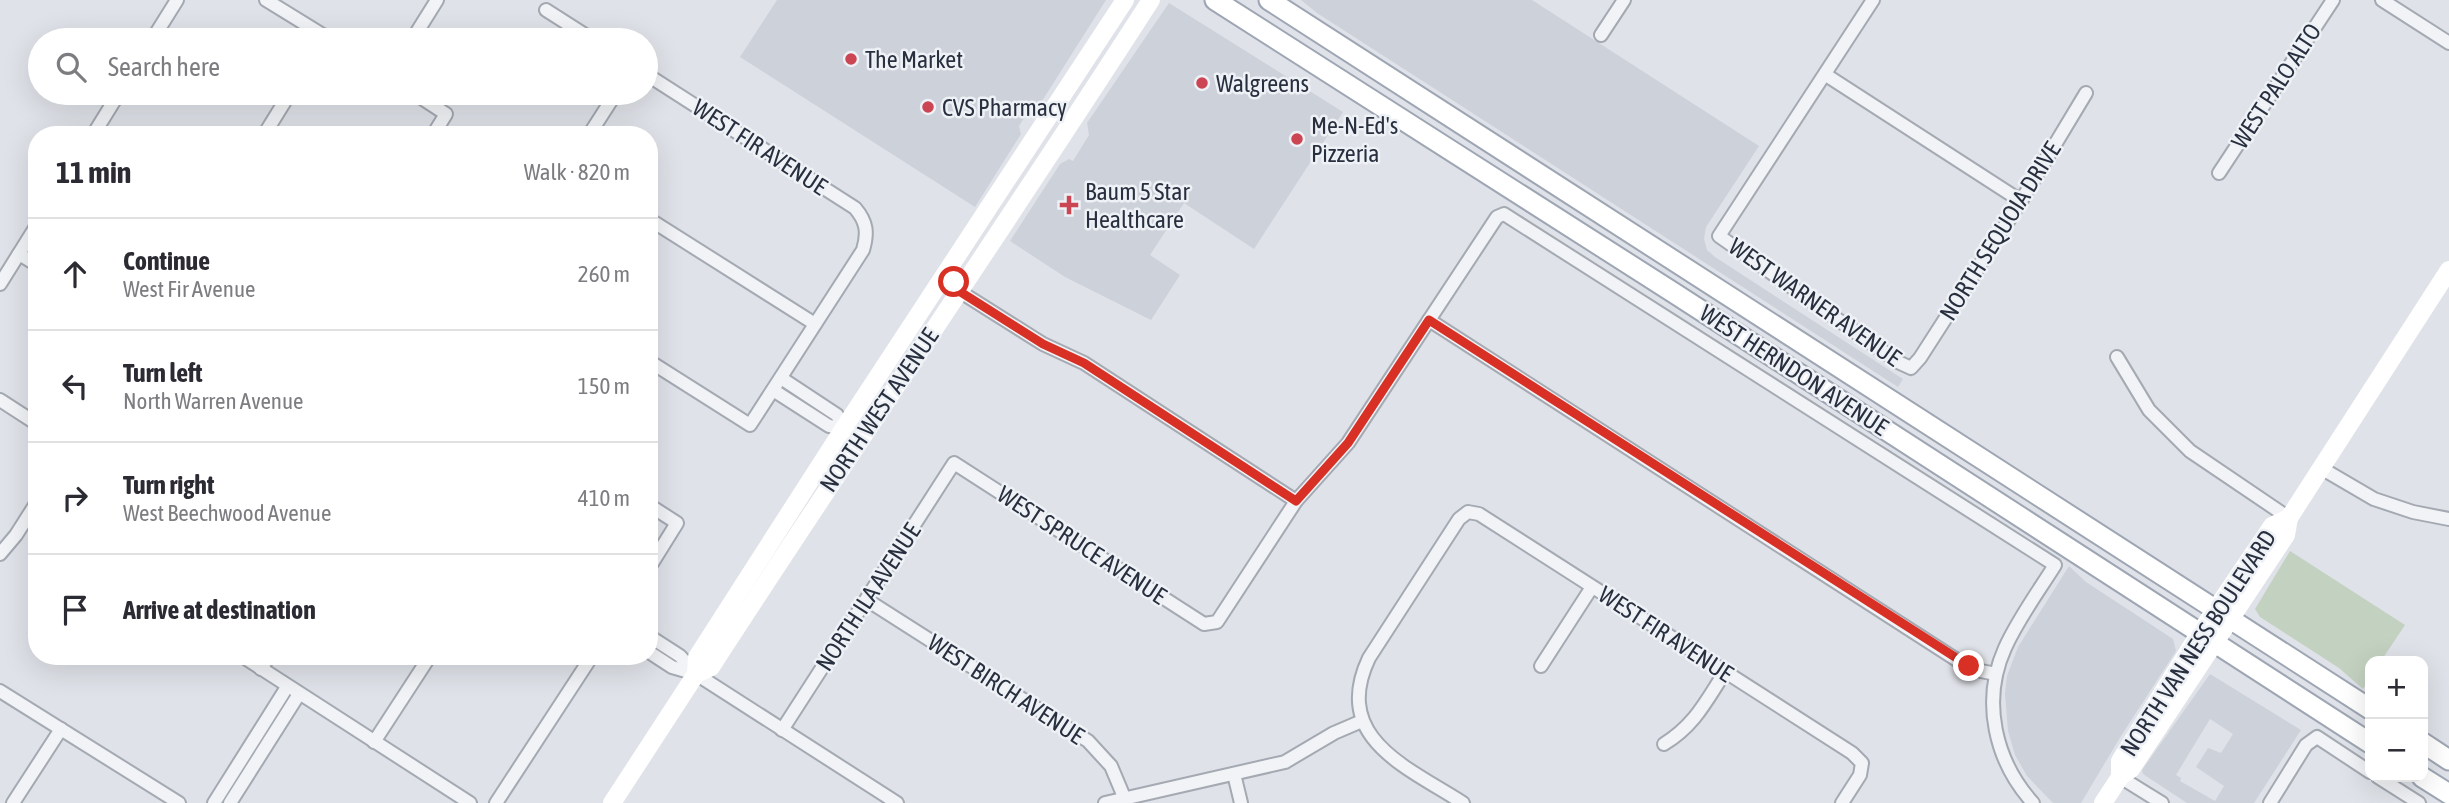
<!DOCTYPE html>
<html lang="en">
<head>
<meta charset="utf-8">
<style>
	:root { --surface:#fff; --page:#f2f2f3; --text:#2b2b33; --muted:#7c7c81; --line:#e1e1e2 }
	body { margin:0; font-family:"Asap Condensed",sans-serif; background:var(--page); color:var(--text) }
	.controls { position:absolute; right:21px; bottom:21px; display:grid; overflow:hidden; border-radius:14px; box-shadow:0 7px 28px #0002 }
	.controls button { width:63px; height:63px; display:grid; place-items:center; padding:0; border:0; border-bottom:2px solid var(--line); background:var(--surface); color:var(--text); font:35px sans-serif }
	.stop { position:absolute; width:21px; height:21px; margin:-16px; border:5px solid #d93025; border-radius:50%; background:#fff }
	.stop.end { background:#d93025; border-color:#fff; box-shadow:0 2px 7px #0008 }
	.list { margin:0; padding:0; list-style:none }
	h2 { display:flex; justify-content:space-between; align-items:center; height:91px; margin:0; padding:0 28px; font-size:30px }
	h2 small { font-size:23px; font-weight:400; color:var(--muted) }
	.list li { display:grid; grid-template-columns:46px 1fr auto; gap:21px; align-items:center; box-sizing:border-box; height:112px; padding:0 28px; border-top:2px solid var(--line) }
	.list b { display:block; font-size:26px; white-space:nowrap }
	.list p { margin:0; font-size:23px; white-space:nowrap; color:var(--muted) }
	.list em { font-size:23px; font-style:normal; color:var(--muted) }
	.icon { flex:none; width:38px; height:38px; fill:none; stroke:currentColor; stroke-width:2; stroke-linecap:round; stroke-linejoin:round }
	.map { position:relative; flex:none; width:2449px; height:803px; overflow:hidden }
	.search { position:absolute; background:var(--surface); box-shadow:0 7px 28px #0002; left:28px; top:28px; width:630px; height:77px; display:flex; align-items:center; gap:18px; box-sizing:border-box; padding:0 24px; border-radius:38px; color:var(--muted); font-size:26px }
	.panel { position:absolute; background:var(--surface); box-shadow:0 7px 28px #0002; left:28px; top:126px; width:630px; height:539px; border-radius:28px }
	.map>svg:first-child { display:block }
	.built { fill:#cdd1da; fill-rule:evenodd }
	.green { fill:#c3d1c0 }
	.lines { fill:none; stroke-linecap:round; stroke-linejoin:round }
	.street-casing { stroke:#a4a9b2; stroke-width:16 }
	.primary-casing { stroke:#9ea6b3; stroke-width:23 }
	.street { stroke:#f1f3f6; stroke-width:12 }
	.secondary { stroke:#fff; stroke-width:18 }
	.primary { stroke:#fff; stroke-width:19 }
	.route { stroke:#d93025; stroke-width:9 }
	.poi-dot { fill:#cb4553; stroke:#eef1f5; stroke-width:2.5 }
	.labels { text-anchor:middle; dominant-baseline:central; stroke-width:5; stroke-linejoin:round; paint-order:stroke }
	.poi-label { font-size:24px; fill:#282f3e; stroke:#eef1f5; text-anchor:start }
	.street-label { font-size:24px; fill:#282f3e; stroke:#eef1f5 }
</style>
</head>
<body>
<div class="map">
<svg width="2449" height="803" viewBox="0 0 2449 803">
	<rect width="100%" height="100%" fill="#dfe2e8"/>
	<g class="built">
		<polygon points="777,0 1106,0 1042,101 1033,104 1019,126 1021,134 975,207 740,57"/>
		<polygon points="1301,0 1532,0 1759,146 1706,227 1704,239 1707,250 1715,257 1903,379 1898,387 1317,13"/>
		<polygon points="1169,3 1343,112 1254,249 1184,203 1150,255 1180,275 1151,320 1065,277 1010,241 1060,164 1069,159 1073,161 1089,135 1087,123"/>
		<polygon points="2069,566 2086,582 2173,639 2176,651 2121,736 2081,803 2053,803 2027,776 2015,755 2008,731 2005,694 2007,676 2018,647"/>
		<path d="M2210 674 2301 730 2254 803H2187L2143 774 2142 770ZM2210 719 2233 734 2221 753 2208 748 2196 767 2224 786 2215 801 2180 781 2181 778 2176 775Z"/>
	</g>
	<polygon class="green" points="2290,551 2405,625 2381,661 2370,661 2370,678 2363,689 2339,668 2260,617 2255,609"/>
	<g class="lines">
		<defs>
			<g id="street">
				<polyline points="266,0 331,40"/>
				<polyline points="1873,0 1719,236 1898,362 1911,368 1920,358 2021,201 2086,93"/>
				<polyline points="2382,0 2449,43"/>
				<polyline points="546,10 593,40"/>
				<polyline points="1601,35 1624,0"/>
				<polyline points="152,40 177,0"/>
				<polyline points="412,40 437,0"/>
				<path d="M646 74 855 208C867 222 868 233 863 250L750 425 649 361"/>
				<polyline points="1826,75 2021,201"/>
				<polyline points="414,93 446,114 433,135"/>
				<polyline points="93,135 119,93"/>
				<polyline points="264,135 290,93"/>
				<polyline points="589,135 616,93"/>
				<polyline points="2219,173 2333,0"/>
				<polyline points="649,219 815,324"/>
				<polyline points="19,254 37,265"/>
				<polyline points="0,284 37,225"/>
				<polyline points="959,291 1043,344 1084,363 1296,501"/>
				<polyline points="1429,320 1957,660 1981,671 1996,674"/>
				<polyline points="2117,357 2149,410 2190,451 2289,518"/>
				<polyline points="781,378 837,415 844,428"/>
				<polyline points="773,390 829,426 844,428 860,438"/>
				<polyline points="0,400 37,424"/>
				<polyline points="2321,468 2374,499 2413,512 2449,519"/>
				<polyline points="649,505 677,523 649,568"/>
				<polyline points="0,554 16,535 37,502"/>
				<polyline points="867,600 1088,741 1111,766 1124,797"/>
				<polyline points="649,636 680,656 696,674 897,803"/>
				<polyline points="649,652 672,667 696,674"/>
				<polyline points="242,656 470,803"/>
				<polyline points="1541,666 1592,587"/>
				<polyline points="261,669 269,656"/>
				<polyline points="0,691 179,803"/>
				<path d="M782 730 954 463 1204 624 1217 622 1296 501 1348 443 1497 217 1504 214 2055 565C2038 592 2018 619 2005 648 1981 701 1995 761 2033 803"/>
				<polyline points="374,742 430,656"/>
				<path d="M1664 744C1695 725 1706 701 1725 672"/>
				<polyline points="1234,774 1241,803"/>
				<polyline points="2120,777 2162,803"/>
				<polyline points="2378,777 2419,803"/>
				<polyline points="13,803 61,729"/>
				<polyline points="214,803 287,687"/>
				<polyline points="230,803 299,694"/>
				<polyline points="496,803 592,656"/>
				<polyline points="1105,803 1285,762 1334,733 1362,721"/>
				<path d="M1463 803C1407 767 1331 738 1369 658L1459 519 1468 512 1479 514 1852 753 1862 763 1860 775 1842 803"/>
				<polyline points="2270,803 2306,745 2317,737 2370,772"/>
			</g>
			<g id="primary">
				<polyline points="1215,0 1674,293 2370,743"/>
				<polyline points="1269,0 2370,709"/>
				<polyline points="2423,743 2449,760"/>
				<polyline points="2422,777 2449,794"/>
			</g>
		</defs>
		<use href="#street" class="street-casing"/>
		<use href="#primary" class="primary-casing"/>
		<use href="#street" class="street"/>
		<g class="secondary">
			<path d="M696 674 711 667C856 443 1007 224 1151 0"/>
			<polyline points="2120,777 2120,761 2199,634 2272,526 2289,518"/>
			<polyline points="612,803 696,674 697,657 844,428 1125,0"/>
			<polyline points="2103,803 2120,777 2131,769 2286,535 2289,518 2449,270"/>
		</g>
		<use href="#primary" class="primary"/>
	</g>
	<g class="lines">
		<polyline class="route" points="954,282 959,291 1043,344 1084,363 1296,501 1348,443 1429,320 1969,666"/>
	</g>
	<g class="poi-dot">
		<circle cx="851" cy="59" r="7"/>
		<circle cx="1202" cy="83" r="7"/>
		<circle cx="928" cy="107" r="7"/>
		<circle cx="1297" cy="139" r="7"/>
		<path d="M1065.5 194.5h7v7h7v7h-7v7h-7v-7h-7v-7h7z"/>
	</g>
	<g class="labels">
		<g class="poi-label">
			<text x="865" y="59">The Market</text>
			<text x="1216" y="83">Walgreens</text>
			<text x="942" y="107">CVS Pharmacy</text>
			<text x="1311" y="125">Me-N-Ed's<tspan x="1311" dy="28">Pizzeria</tspan></text>
			<text x="1085" y="191">Baum 5 Star<tspan x="1085" dy="28">Healthcare</tspan></text>
		</g>
		<g class="street-label">
			<text transform="translate(2276 86) rotate(-57)">WEST PALO ALTO</text>
			<text transform="translate(760 147) rotate(33)">WEST FIR AVENUE</text>
			<text transform="translate(2000 231) rotate(-58)">NORTH SEQUOIA DRIVE</text>
			<text transform="translate(1815 302) rotate(35)">WEST WARNER AVENUE</text>
			<text transform="translate(1794 370) rotate(33)">WEST HERNDON AVENUE</text>
			<text transform="translate(879 410) rotate(-56)">NORTH WEST AVENUE</text>
			<text transform="translate(1082 545) rotate(33)">WEST SPRUCE AVENUE</text>
			<text transform="translate(868 597) rotate(-57)">NORTH ILA AVENUE</text>
			<text transform="translate(1666 634) rotate(33)">WEST FIR AVENUE</text>
			<text transform="translate(2198 643) rotate(-57)">NORTH VAN NESS BOULEVARD</text>
			<text transform="translate(1006 689) rotate(33)">WEST BIRCH AVENUE</text>
		</g>
	</g>
</svg>
<div class="controls">
<button>+</button>
<button>−</button>
</div>
<div class="stop" style="left:954px;top:282px"></div>
<div class="stop end" style="left:1969px;top:666px"></div>
<div class="search"><svg class="icon" aria-label="search" viewBox="0 0 24 24"><circle cx="10" cy="10" r="6"/><path d="M15 15l6 6"/></svg>Search here</div>
<section class="panel">
<h2>11 min<small>Walk · 820 m</small></h2>
<ul class="list">
<li><svg class="icon" aria-label="ahead" viewBox="0 0 24 24"><path d="M12 20V5M6 11l6-6 6 6"/></svg><div><b>Continue</b><p>West Fir Avenue</p></div><em>260 m</em></li>
<li><svg class="icon" aria-label="left" viewBox="0 0 24 24"><path d="M17 20v-9H6M10 6l-5 5 5 5"/></svg><div><b>Turn left</b><p>North Warren Avenue</p></div><em>150 m</em></li>
<li><svg class="icon" aria-label="right" viewBox="0 0 24 24"><path d="M7 20v-9h11M14 6l5 5-5 5"/></svg><div><b>Turn right</b><p>West Beechwood Avenue</p></div><em>410 m</em></li>
<li><svg class="icon" aria-label="arrive" viewBox="0 0 24 24"><path d="M6 21V4h12l-3 4 3 4H6"/></svg><div><b>Arrive at destination</b></div></li>
</ul>
</section>
</div>
</body>
</html>
